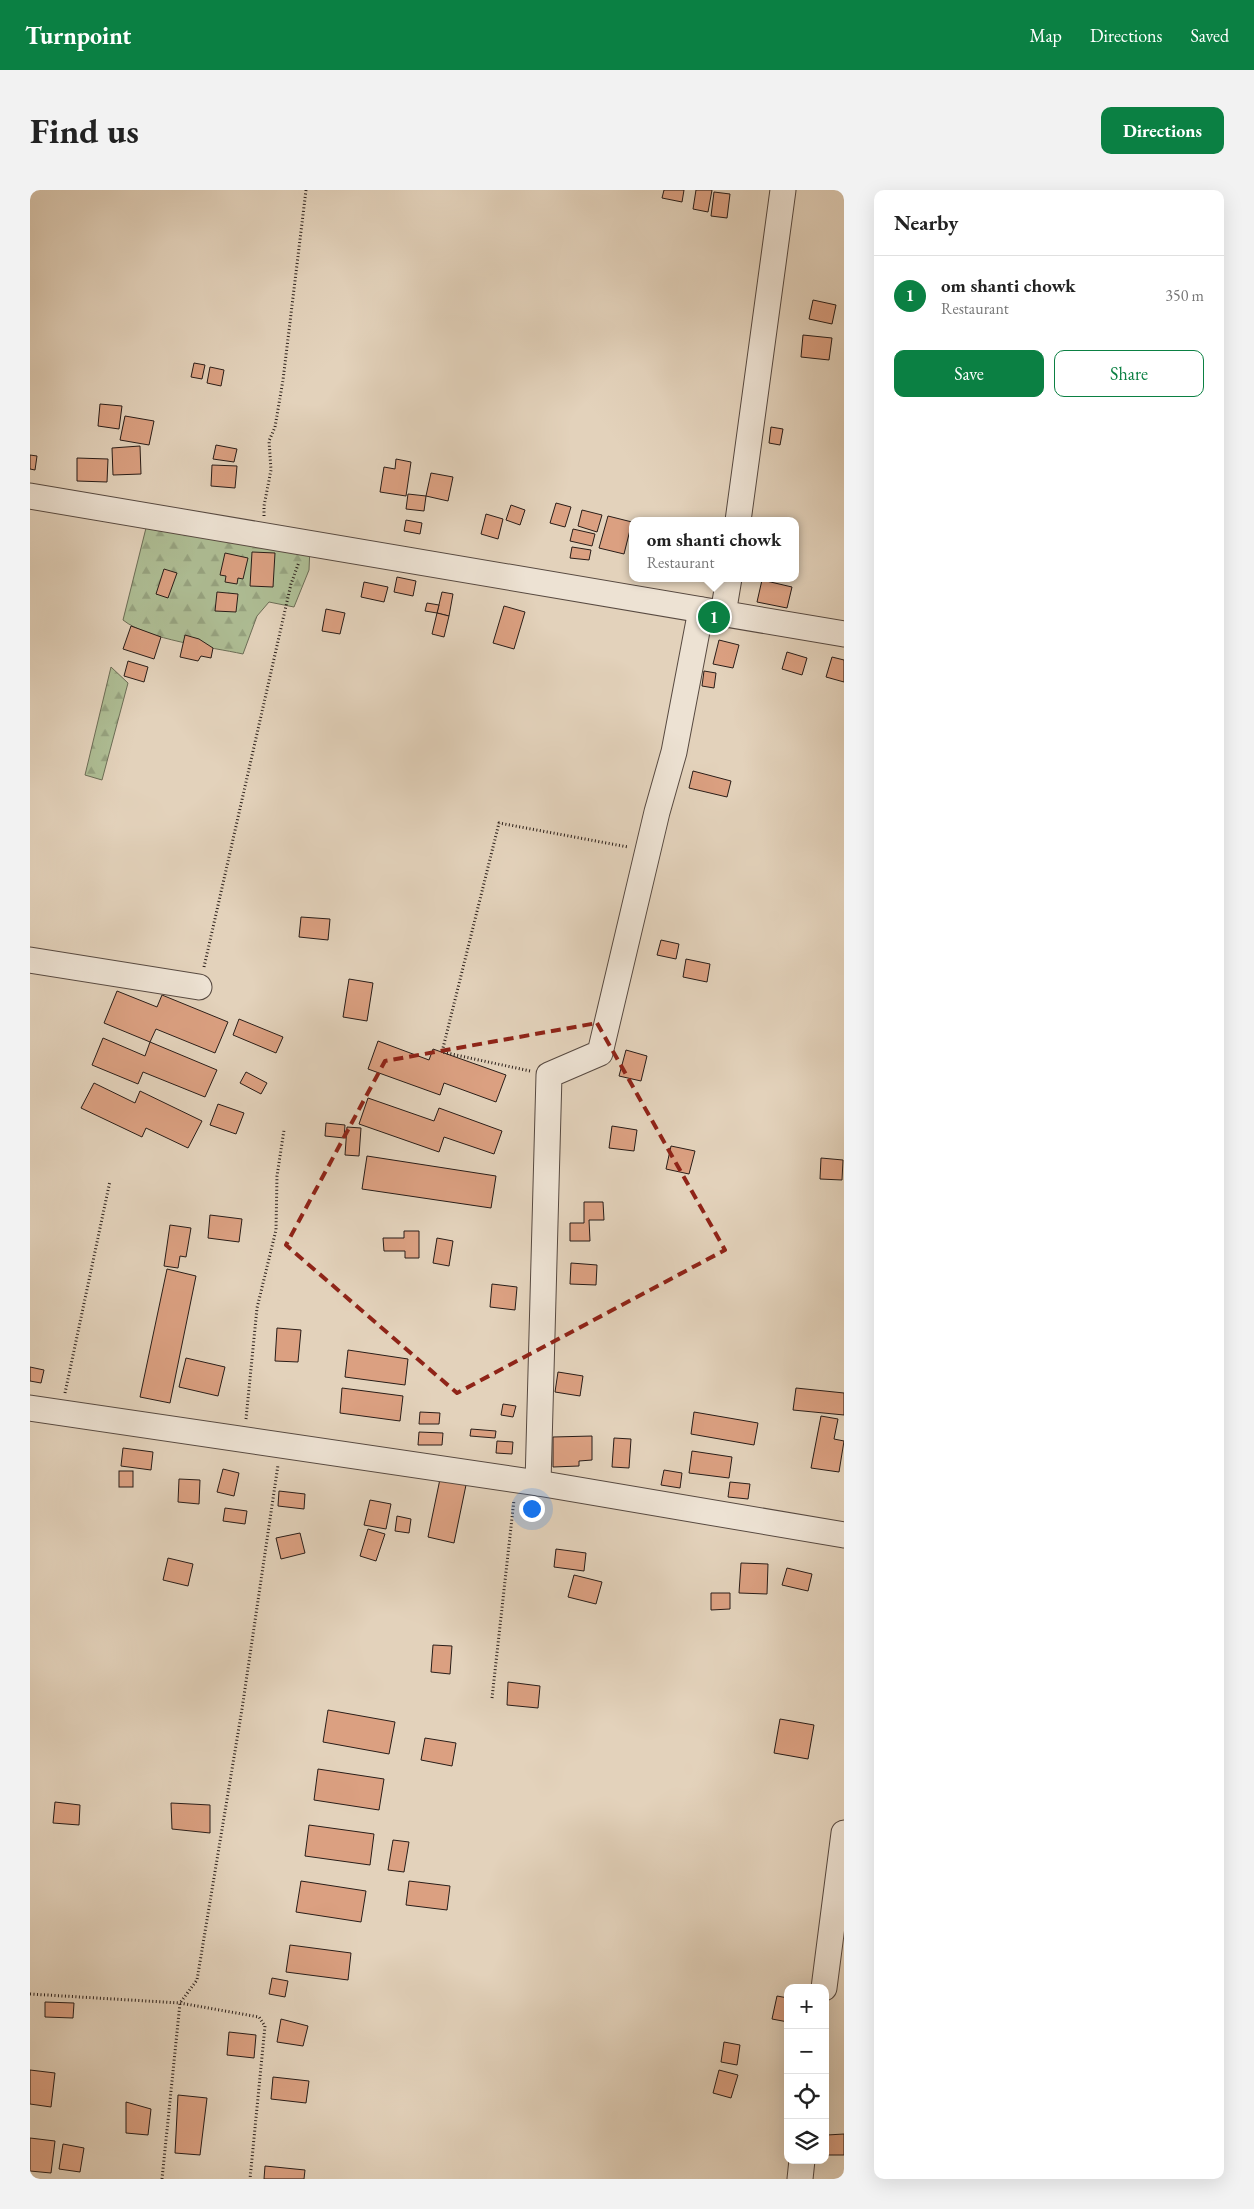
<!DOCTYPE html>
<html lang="en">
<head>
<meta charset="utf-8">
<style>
	:root { --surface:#fff; --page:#f2f2f2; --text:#222; --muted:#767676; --line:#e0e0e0; --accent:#0b8043 }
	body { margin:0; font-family:"EB Garamond",serif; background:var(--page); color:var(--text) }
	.controls { position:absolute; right:15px; bottom:15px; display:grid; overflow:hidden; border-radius:10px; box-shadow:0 5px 20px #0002 }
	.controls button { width:45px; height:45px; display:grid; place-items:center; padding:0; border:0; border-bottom:1px solid var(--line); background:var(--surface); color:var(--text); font:25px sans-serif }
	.you { position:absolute; left:501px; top:1318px; width:18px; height:18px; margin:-12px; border:4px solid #fff; border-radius:50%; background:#1a73e8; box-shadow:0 0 0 8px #1a73e833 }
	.badge { display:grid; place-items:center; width:32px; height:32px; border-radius:50%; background:var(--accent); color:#fff; font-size:16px; font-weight:700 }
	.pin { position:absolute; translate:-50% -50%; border:2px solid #fff; box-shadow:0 1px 5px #0006 }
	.popup { position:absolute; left:599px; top:327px; width:170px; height:65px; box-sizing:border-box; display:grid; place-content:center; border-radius:10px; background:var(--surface); filter:drop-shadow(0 1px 4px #0005); font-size:16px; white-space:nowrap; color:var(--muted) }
	.popup b { font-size:19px; color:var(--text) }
	.popup::after { content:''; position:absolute; left:50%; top:100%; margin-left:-10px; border:10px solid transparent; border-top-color:var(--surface) }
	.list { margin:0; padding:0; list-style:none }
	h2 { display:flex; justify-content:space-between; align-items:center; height:65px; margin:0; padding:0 20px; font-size:21px }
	h2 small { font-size:16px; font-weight:400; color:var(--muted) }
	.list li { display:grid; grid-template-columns:32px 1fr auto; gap:15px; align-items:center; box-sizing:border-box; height:80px; padding:0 20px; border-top:1px solid var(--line) }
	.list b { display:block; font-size:19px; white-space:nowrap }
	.list p { margin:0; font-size:16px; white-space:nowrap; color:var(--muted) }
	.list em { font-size:16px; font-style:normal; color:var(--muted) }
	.actions { display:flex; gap:10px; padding:15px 20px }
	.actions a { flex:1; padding:11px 0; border:1px solid var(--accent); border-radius:10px; text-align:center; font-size:18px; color:var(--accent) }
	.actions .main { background:var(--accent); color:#fff }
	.icon { flex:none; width:28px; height:28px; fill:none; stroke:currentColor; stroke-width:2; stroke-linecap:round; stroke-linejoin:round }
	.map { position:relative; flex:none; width:814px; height:1989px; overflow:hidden; border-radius:10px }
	header { display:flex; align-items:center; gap:30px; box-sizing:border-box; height:70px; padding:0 25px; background:var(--accent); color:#fff }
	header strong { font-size:24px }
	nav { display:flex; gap:28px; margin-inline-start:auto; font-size:18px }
	.intro { display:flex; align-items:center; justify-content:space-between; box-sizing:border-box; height:120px; padding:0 30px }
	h1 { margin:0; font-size:35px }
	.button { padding:12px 22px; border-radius:10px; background:var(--accent); color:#fff; font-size:18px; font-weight:700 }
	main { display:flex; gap:30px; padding:0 30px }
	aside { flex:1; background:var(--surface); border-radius:10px; box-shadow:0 5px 20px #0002 }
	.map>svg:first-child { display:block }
	.forest { fill:url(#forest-firs); stroke:#6c6d56 }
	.building { fill:#dba081; stroke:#291d18 }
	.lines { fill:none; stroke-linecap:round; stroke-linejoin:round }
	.minor-casing { stroke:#584a41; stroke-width:27 }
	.path { stroke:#291d18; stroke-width:3; stroke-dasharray:1 2.5; stroke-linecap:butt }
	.minor { stroke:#ede2d3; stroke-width:25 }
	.marked { fill:none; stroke:#8f2418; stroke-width:4; stroke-dasharray:10 6; stroke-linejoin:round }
</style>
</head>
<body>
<header>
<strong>Turnpoint</strong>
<nav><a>Map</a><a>Directions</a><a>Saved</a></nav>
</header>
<div class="intro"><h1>Find us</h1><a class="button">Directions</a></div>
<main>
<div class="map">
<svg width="814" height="1989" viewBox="0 0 814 1989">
	<defs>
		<pattern id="forest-firs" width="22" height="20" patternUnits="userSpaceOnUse" patternTransform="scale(1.25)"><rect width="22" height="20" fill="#aebd94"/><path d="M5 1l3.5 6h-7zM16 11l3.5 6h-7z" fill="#96a27f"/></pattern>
	</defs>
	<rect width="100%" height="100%" fill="#e3d2bb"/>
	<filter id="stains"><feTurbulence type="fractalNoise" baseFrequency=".004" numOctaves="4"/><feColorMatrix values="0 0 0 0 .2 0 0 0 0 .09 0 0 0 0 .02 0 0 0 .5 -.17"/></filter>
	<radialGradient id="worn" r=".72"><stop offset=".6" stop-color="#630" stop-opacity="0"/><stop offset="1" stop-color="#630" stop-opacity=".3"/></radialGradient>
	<g class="forest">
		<path d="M118 330 280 356 279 380 264 417 239 412 227 426 213 464C181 457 118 450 93 430Z"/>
		<polygon points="81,477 98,493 72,590 55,585"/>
	</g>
	<g class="building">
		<polygon points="634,0 654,0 652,12 632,8"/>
		<polygon points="666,0 682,0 678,22 663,19"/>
		<polygon points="684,2 700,4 697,28 681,26"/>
		<polygon points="783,110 806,115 802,134 779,129"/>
		<polygon points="773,145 802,148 799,170 771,167"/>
		<polygon points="164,173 175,175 172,189 161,187"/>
		<polygon points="180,177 194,180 191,196 177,193"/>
		<polygon points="70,214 92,216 89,239 68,236"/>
		<polygon points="95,226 124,231 119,255 90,250"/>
		<polygon points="741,237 753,239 750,255 739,253"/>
		<polygon points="186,255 207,259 204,272 183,269"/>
		<polygon points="110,256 111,284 83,285 82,258"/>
		<polygon points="0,265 7,266 5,280 0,279"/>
		<polygon points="47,268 78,269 77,292 47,291"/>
		<polygon points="366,269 381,272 376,306 350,302 354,277 365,279"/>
		<polygon points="182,275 207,276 205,298 181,296"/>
		<polygon points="401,283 423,287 418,311 396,306"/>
		<polygon points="378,304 396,306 394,321 376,319"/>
		<polygon points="526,313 541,317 535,337 520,333"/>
		<polygon points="481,315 495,320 490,335 476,330"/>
		<polygon points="552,320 572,325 567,342 548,336"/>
		<polygon points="456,324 473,329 468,349 451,344"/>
		<polygon points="578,326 602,332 594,364 569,358"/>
		<polygon points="376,330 392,333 390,344 374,341"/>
		<polygon points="543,339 565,344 562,356 540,351"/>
		<polygon points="542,357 561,360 559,370 540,368"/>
		<polygon points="222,362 245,363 243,397 220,396"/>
		<polygon points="195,363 218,368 213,389 208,388 207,394 195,392 196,386 190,385"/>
		<polygon points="134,379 147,383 138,408 126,404"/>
		<polygon points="367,387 386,391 383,406 364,402"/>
		<polygon points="732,390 762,397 757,418 727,412"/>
		<polygon points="334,392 358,397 354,412 331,407"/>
		<polygon points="187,402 208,404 206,422 185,421"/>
		<polygon points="412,402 423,404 419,426 407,423"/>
		<polygon points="397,413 409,415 407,423 395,421"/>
		<polygon points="474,416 495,422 484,459 463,453"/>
		<polygon points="296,419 315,423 310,444 292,441"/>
		<polygon points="407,423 419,426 414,447 402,444"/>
		<polygon points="101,436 131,447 124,469 93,459"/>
		<polygon points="155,445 169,449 183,458 181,468 171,466 168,471 150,467"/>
		<polygon points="689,450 709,455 703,478 683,474"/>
		<polygon points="757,462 777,468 772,485 752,479"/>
		<polygon points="802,467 814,470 814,492 796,487"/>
		<polygon points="98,471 118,477 114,492 94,486"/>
		<polygon points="674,481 686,483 684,498 672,496"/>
		<polygon points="663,581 701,591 697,607 659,598"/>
		<polygon points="271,727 300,729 298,750 269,747"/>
		<polygon points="631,750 649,754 646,769 627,765"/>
		<polygon points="656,769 680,774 677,792 653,787"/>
		<polygon points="319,789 343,793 337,831 313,827"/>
		<polygon points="87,801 127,817 132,805 198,832 185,863 126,839 120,852 74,833"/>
		<polygon points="209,829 253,847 246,863 203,845"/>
		<polygon points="73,848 115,866 120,852 187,880 175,907 113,882 108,894 62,875"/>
		<polygon points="348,851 399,870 403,859 476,885 466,912 414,893 410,905 338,879"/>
		<polygon points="596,860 617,866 611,891 589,886"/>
		<polygon points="216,882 237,893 231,904 210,893"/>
		<polygon points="64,893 105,913 110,901 172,931 158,958 116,938 112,947 51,918"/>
		<polygon points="338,908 404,931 409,918 472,941 464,964 414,947 409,962 329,934"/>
		<polygon points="188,914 214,923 206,944 180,935"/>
		<polygon points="296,933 315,935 314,948 295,946"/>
		<polygon points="582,936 607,940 604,961 579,958"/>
		<polygon points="317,937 331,938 329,966 315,965"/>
		<polygon points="641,956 665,961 659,984 636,979"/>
		<polygon points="337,966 466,986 461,1018 332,999"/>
		<polygon points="791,968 813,970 812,990 790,989"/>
		<polygon points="554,1012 573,1012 574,1030 559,1030 560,1051 540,1051 540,1033 554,1033"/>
		<polygon points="180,1025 212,1029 209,1052 178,1048"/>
		<polygon points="140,1035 161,1038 156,1067 150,1066 148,1078 134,1076"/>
		<polygon points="374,1041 389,1041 389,1068 375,1068 375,1061 354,1061 353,1048 374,1048"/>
		<polygon points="407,1048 423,1051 419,1076 403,1073"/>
		<polygon points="541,1073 567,1075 566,1095 540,1094"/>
		<polygon points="137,1079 166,1086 140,1213 110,1207"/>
		<polygon points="462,1094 487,1097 485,1120 460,1117"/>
		<polygon points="247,1138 271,1140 268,1172 245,1171"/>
		<polygon points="318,1160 378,1169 375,1195 315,1187"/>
		<polygon points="156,1168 195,1177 188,1206 149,1197"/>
		<polygon points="0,1177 14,1180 11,1193 0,1191"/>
		<polygon points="528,1182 553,1186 550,1206 525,1202"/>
		<polygon points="312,1198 373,1206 370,1231 310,1223"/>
		<polygon points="766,1198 814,1203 814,1225 763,1220"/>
		<polygon points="473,1214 486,1216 483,1227 471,1225"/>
		<polygon points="390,1222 410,1223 409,1234 389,1234"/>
		<polygon points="664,1222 728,1233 724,1255 661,1244"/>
		<polygon points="791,1226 808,1229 804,1249 814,1251 809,1282 781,1278"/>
		<polygon points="441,1239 466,1241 465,1248 440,1246"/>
		<polygon points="389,1242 413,1243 412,1255 388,1255"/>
		<polygon points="562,1246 562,1270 549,1271 549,1276 523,1277 523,1247"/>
		<polygon points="584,1248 601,1249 599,1278 582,1277"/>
		<polygon points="467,1251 483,1252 482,1264 466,1263"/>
		<polygon points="93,1258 123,1262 121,1280 91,1276"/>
		<polygon points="662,1261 702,1267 699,1288 659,1283"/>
		<polygon points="193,1279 209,1283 204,1306 187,1302"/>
		<polygon points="634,1280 652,1283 650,1298 631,1295"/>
		<rect x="89" y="1281" width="14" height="16"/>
		<polygon points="149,1289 170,1290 169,1314 148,1312"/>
		<polygon points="410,1289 436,1295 424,1353 398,1347"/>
		<polygon points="700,1292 720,1294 718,1309 698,1307"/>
		<polygon points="249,1301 275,1304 274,1319 248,1316"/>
		<polygon points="340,1310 361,1314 356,1339 334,1335"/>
		<polygon points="195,1318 217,1321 215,1334 193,1331"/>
		<polygon points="367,1326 381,1329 379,1343 365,1341"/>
		<polygon points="338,1339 355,1344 346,1371 330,1366"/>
		<polygon points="270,1343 275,1363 251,1369 246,1348"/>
		<polygon points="526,1359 556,1363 554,1381 524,1377"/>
		<polygon points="138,1368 163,1374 158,1396 133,1390"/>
		<polygon points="711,1373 738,1374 737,1404 709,1403"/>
		<polygon points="757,1378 782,1384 778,1401 752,1395"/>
		<polygon points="544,1385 572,1392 566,1414 538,1407"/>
		<polygon points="681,1403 700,1403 700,1419 681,1420"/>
		<polygon points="403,1455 422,1456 420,1484 401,1482"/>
		<polygon points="478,1492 510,1496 508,1518 477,1515"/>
		<polygon points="298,1520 365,1532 359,1564 293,1552"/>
		<polygon points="750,1529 784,1535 778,1569 744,1563"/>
		<polygon points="395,1548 426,1553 422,1576 391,1570"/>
		<polygon points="288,1579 354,1589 349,1620 284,1610"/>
		<polygon points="25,1612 50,1615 49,1635 23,1633"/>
		<polygon points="141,1613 180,1615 180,1643 142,1639"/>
		<polygon points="279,1635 344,1644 340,1675 275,1666"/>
		<polygon points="363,1650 379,1652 374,1682 358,1680"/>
		<polygon points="271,1691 336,1701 331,1732 266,1722"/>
		<polygon points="379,1691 420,1696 417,1720 376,1715"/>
		<polygon points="260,1755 321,1763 318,1790 256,1782"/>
		<polygon points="242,1788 258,1791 255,1807 239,1804"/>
		<polygon points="747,1806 758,1808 758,1832 742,1829"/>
		<polygon points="15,1812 44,1813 43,1828 15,1827"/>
		<polygon points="251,1829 278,1836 273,1856 247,1852"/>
		<polygon points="199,1842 226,1845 224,1868 197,1865"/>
		<polygon points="694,1852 710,1855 707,1875 691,1872"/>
		<polygon points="0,1880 25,1883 21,1917 0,1914"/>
		<polygon points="689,1880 708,1885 701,1908 683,1903"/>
		<polygon points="243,1887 279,1891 276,1913 241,1909"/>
		<polygon points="148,1905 177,1908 170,1965 145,1963"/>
		<polygon points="96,1912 121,1919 118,1945 96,1943"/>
		<polygon points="814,1944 814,1965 797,1965 797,1945"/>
		<polygon points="0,1948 25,1951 21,1983 0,1981"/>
		<polygon points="33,1954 54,1958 50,1982 29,1979"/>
		<polygon points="235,1976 275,1980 274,1989 234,1989"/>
	</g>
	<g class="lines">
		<defs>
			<g id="minor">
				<polyline points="0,306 814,444"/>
				<polyline points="708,331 753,0"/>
				<polyline points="693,424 699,388"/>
				<polyline points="0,770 169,797"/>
				<polyline points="0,1218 508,1293 814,1345"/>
				<polyline points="508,1293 519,885 570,863 627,622 644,562 671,420"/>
				<polyline points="794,1798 814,1643"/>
				<polyline points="770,1989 772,1970"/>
			</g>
		</defs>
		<use href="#minor" class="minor-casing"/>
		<g class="path">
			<polyline points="234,326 234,316 241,280 239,251 245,237 253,190 276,0"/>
			<polyline points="174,777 261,394 269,372"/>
			<polyline points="500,881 412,862 469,633 598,657"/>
			<polyline points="35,1203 80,991"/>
			<polyline points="216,1229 227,1118 246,1040 247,986 254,940"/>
			<polyline points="462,1508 484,1310"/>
			<polyline points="0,1804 150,1813 229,1827 235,1836 220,1989"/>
			<polyline points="132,1989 150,1813 167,1790 212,1519 248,1275"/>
		</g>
		<use href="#minor" class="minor"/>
	</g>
	<path class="marked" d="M567 833 695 1060 427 1203 256 1055 355 871Z"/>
	<rect width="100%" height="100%" filter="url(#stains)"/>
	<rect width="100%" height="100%" fill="url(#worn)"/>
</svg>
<div class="controls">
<button>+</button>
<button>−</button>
<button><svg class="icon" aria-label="locate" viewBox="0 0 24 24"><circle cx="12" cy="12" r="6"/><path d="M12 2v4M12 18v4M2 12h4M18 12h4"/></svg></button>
<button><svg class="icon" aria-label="layers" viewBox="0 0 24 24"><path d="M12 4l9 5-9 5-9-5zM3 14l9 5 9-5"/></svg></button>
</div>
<div class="you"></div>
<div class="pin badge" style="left:684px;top:427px">1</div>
<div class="popup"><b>om shanti chowk</b>Restaurant</div>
</div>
<aside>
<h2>Nearby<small></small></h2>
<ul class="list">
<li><span class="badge">1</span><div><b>om shanti chowk</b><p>Restaurant</p></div><em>350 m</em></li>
</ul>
<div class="actions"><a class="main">Save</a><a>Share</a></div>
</aside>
</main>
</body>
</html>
